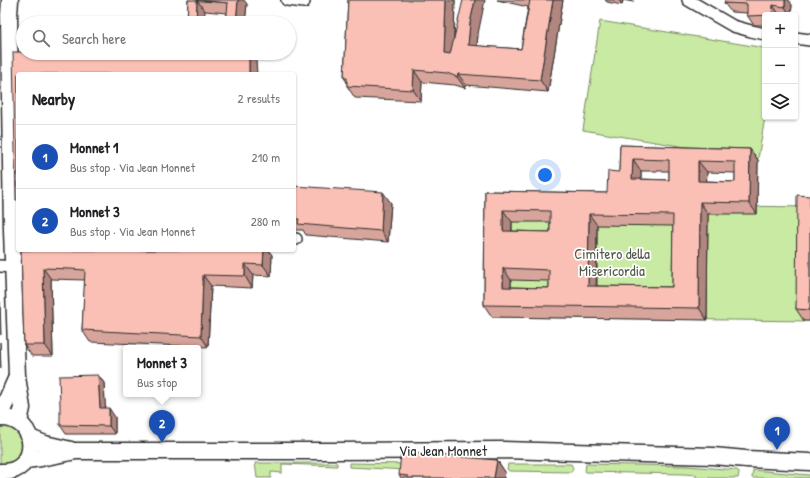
<!DOCTYPE html>
<html lang="en">
<head>
<meta charset="utf-8">
<style>
	:root { --surface:#fff; --page:#f2f2f2; --text:#202124; --muted:#757577; --line:#e0e0e0; --accent:#1a73e8 }
	body { margin:0; font-family:"Patrick Hand",sans-serif; background:var(--page); color:var(--text) }
	.controls { position:absolute; right:12px; top:12px; display:grid; overflow:hidden; border-radius:4px; box-shadow:0 1px 3px #0004 }
	.controls button { width:36px; height:36px; display:grid; place-items:center; padding:0; border:0; border-bottom:1px solid var(--line); background:var(--surface); color:var(--text); font:20px sans-serif }
	.you { position:absolute; left:545px; top:175px; width:14px; height:14px; margin:-10px; border:3px solid #fff; border-radius:50%; background:#1a73e8; box-shadow:0 0 0 6px #1a73e833 }
	.badge { display:grid; place-items:center; width:26px; height:26px; border-radius:50%; background:var(--accent); color:#fff; font-size:13px; font-weight:700 }
	.pin { position:absolute; translate:-50% -33px; filter:drop-shadow(0 1px 2px #0008) }
	.pin::after { content:''; position:absolute; top:21px; width:14px; height:12px; background:inherit; clip-path:polygon(0 0,100% 0,50% 100%) }
	.popup { position:absolute; left:123px; top:345px; width:78px; height:52px; box-sizing:border-box; display:grid; place-content:center; border-radius:4px; background:var(--surface); filter:drop-shadow(0 1px 3px #0005); font-size:13px; white-space:nowrap; color:var(--muted) }
	.popup b { font-size:15px; color:var(--text) }
	.popup::after { content:''; position:absolute; left:50%; top:100%; margin-left:-8px; border:8px solid transparent; border-top-color:var(--surface) }
	.list { margin:0; padding:0; list-style:none }
	h2 { display:flex; justify-content:space-between; align-items:center; height:52px; margin:0; padding:0 16px; font-size:17px }
	h2 small { font-size:13px; font-weight:400; color:var(--muted) }
	.list li { display:grid; grid-template-columns:26px 1fr auto; gap:12px; align-items:center; box-sizing:border-box; height:64px; padding:0 16px; border-top:1px solid var(--line) }
	.list b { display:block; font-size:15px; white-space:nowrap }
	.list p { margin:0; font-size:13px; white-space:nowrap; color:var(--muted) }
	.list em { font-size:13px; font-style:normal; color:var(--muted) }
	.icon { flex:none; width:22px; height:22px; fill:none; stroke:currentColor; stroke-width:2; stroke-linecap:round; stroke-linejoin:round }
	.map { position:relative; flex:none; width:810px; height:478px; overflow:hidden }
	.search { position:absolute; background:var(--surface); box-shadow:0 1px 3px #0004; left:16px; top:16px; width:280px; height:44px; display:flex; align-items:center; gap:10px; box-sizing:border-box; padding:0 14px; border-radius:22px; color:var(--muted); font-size:15px }
	.panel { position:absolute; background:var(--surface); box-shadow:0 1px 3px #0004; left:16px; top:72px; width:280px; height:180px; border-radius:4px }
	.map>svg:first-child { display:block }
	.green { fill:#c8eaa2; stroke:#7a8a66 }
	.lines { fill:none; stroke-linecap:round; stroke-linejoin:round }
	.street-casing { stroke:#2b2b2b; stroke-width:14 }
	.secondary-casing { stroke:#2b2b2b; stroke-width:19 }
	.street { stroke:#fff; stroke-width:11 }
	.secondary { stroke:#fff; stroke-width:16 }
	.wall { fill:#d8a59c; stroke:#2b2b2b; fill-rule:evenodd }
	.shaded-wall { fill:#b0867f; stroke:#2b2b2b }
	.building { fill:#fbc0b5; stroke:#2b2b2b; fill-rule:evenodd }
	.labels { text-anchor:middle; dominant-baseline:central; stroke-width:3.5; stroke-linejoin:round; paint-order:stroke }
	.park-label { font-size:15px; fill:#525b49; stroke:#fff }
	.street-label { font-size:15px; fill:#2b2b2b; stroke:#fff }
</style>
</head>
<body>
<div class="map">
<svg width="810" height="478" viewBox="0 0 810 478">
	<rect width="100%" height="100%" fill="#fff"/>
	<filter id="ink" filterUnits="userSpaceOnUse"><feTurbulence type="fractalNoise" baseFrequency=".025" numOctaves="2"/><feDisplacementMap in="SourceGraphic" scale="8" xChannelSelector="R" yChannelSelector="G"/><feConvolveMatrix kernelMatrix="1 2 1 2 8 2 1 2 1" color-interpolation-filters="sRGB"/></filter>
	<g filter="url(#ink)">
		<g class="green">
			<polygon points="600,21 765,48 765,117 758,159 583,130"/>
			<polygon points="494,203 810,207 810,321 492,317"/>
			<polygon points="7,426 16,429 25,442 19,461 0,465 0,427"/>
			<polygon points="255,463 337,463 337,466 282,464 282,473 271,472 271,478 257,478"/>
			<polygon points="349,463 408,464 407,470 349,467"/>
			<path d="M508 464H571C573 467 574 470 571 472L509 471 507 469Z"/>
			<polygon points="586,464 687,466 737,470 739,472 738,478 696,478 696,475 684,474 585,472 585,471"/>
			<polygon points="753,470 810,475 810,478 752,478"/>
		</g>
		<g class="lines">
			<defs>
				<g id="street">
					<polyline points="287,0 304,2"/>
					<polyline points="688,0 733,26 751,31 765,34"/>
					<polyline points="795,38 810,40"/>
					<polyline points="294,239 296,239"/>
					<polyline points="0,266 13,267"/>
				</g>
				<g id="secondary">
					<polyline points="10,0 9,15 10,97 12,230 17,377 22,408 19,422"/>
					<polyline points="0,415 17,377"/>
					<path d="M0 418C40 416 41 474 0 472"/>
					<polyline points="30,438 45,444 71,450"/>
					<polyline points="26,460 41,458 76,451 331,451 503,450 713,456 746,459 810,462"/>
				</g>
			</defs>
			<use href="#street" class="street-casing"/>
			<use href="#secondary" class="secondary-casing"/>
			<use href="#street" class="street"/>
			<use href="#secondary" class="secondary"/>
		</g>
		<g class="wall">
			<polygon points="188,0 247,4 245,23 226,23 227,13 205,11 187,23"/>
			<polygon points="348,0 455,0 454,41 478,34 477,46 521,49 528,7 497,0 563,0 548,92 466,85 465,88 455,85 422,82 421,101 355,98 347,86 347,82 344,78"/>
			<polygon points="605,0 633,0 633,2 623,0 622,5 607,2"/>
			<polygon points="724,3 792,5 791,15 779,14 765,15 765,25 755,25 753,24 747,15 747,13 731,12"/>
			<path d="M620 145 750 149 758 160 757 214H708L707 320 492 317 484 305 485 191 607 193 619 172ZM641 171H669V180L641 179ZM707 172 735 173V182L706 181ZM512 222H550V232L512 231ZM597 225 673 226 672 287 597 286ZM511 280 549 281V288L511 287Z"/>
			<polygon points="294,186 391,203 388,242 306,235 303,230 294,230"/>
			<polygon points="810,196 810,321 804,321 796,309"/>
			<polygon points="21,250 268,250 272,255 271,276 253,275 252,288 211,286 208,347 90,342 82,330 85,280 51,279 53,356 32,356 24,345"/>
			<polygon points="98,375 104,383 105,408 115,417 115,434 66,434 60,425"/>
			<polygon points="497,460 505,472 504,478 401,478 399,475"/>
		</g>
		<g class="shaded-wall">
			<polygon points="197,0 205,11 204,23 196,23"/>
			<polygon points="238,0 244,0 247,4 245,23 236,23"/>
			<polygon points="446,0 455,0 453,66 444,54"/>
			<polygon points="475,0 485,0 478,34 476,57 468,45 470,23"/>
			<polygon points="553,0 563,0 548,92 540,80"/>
			<polygon points="619,0 623,0 622,5"/>
			<polygon points="785,0 789,0 792,5 791,15 790,15 785,7"/>
			<polygon points="773,5 779,14 779,15 772,15"/>
			<polygon points="249,53 251,53 256,60 257,74 249,74"/>
			<polygon points="414,70 422,82 421,101 413,90"/>
			<polygon points="458,74 466,85 465,88 457,77"/>
			<polygon points="750,149 758,160 757,214 749,203"/>
			<polygon points="633,159 641,171 641,191 632,179"/>
			<polygon points="698,161 707,172 706,193 698,181"/>
			<polygon points="383,192 391,203 388,242 381,231"/>
			<polygon points="700,202 708,214 707,320 699,308"/>
			<polygon points="503,210 512,222 511,243 503,231"/>
			<polygon points="589,214 597,225 596,297 588,286"/>
			<polygon points="264,250 268,250 272,255 271,276 263,265"/>
			<polygon points="245,264 253,275 252,288 245,276"/>
			<polygon points="43,268 51,279 53,356 45,345"/>
			<polygon points="503,268 511,280 511,299 503,287"/>
			<polygon points="203,275 211,286 208,347 201,336"/>
			<polygon points="0,302 1,335 0,334"/>
			<polygon points="0,342 1,369 0,367"/>
			<polygon points="98,375 104,383 106,417 100,408"/>
			<polygon points="109,408 115,417 115,434 109,426"/>
			<polygon points="497,460 505,472 504,478 494,478"/>
		</g>
		<g class="building">
			<polygon points="188,0 238,0 236,23 226,23 228,3 197,0 196,23 172,23 187,23"/>
			<polygon points="348,0 446,0 444,54 450,55 463,0 475,0 470,23 468,45 521,49 530,0 553,0 540,80 458,74 457,77 447,73 414,70 413,90 347,86 347,78 344,78"/>
			<polygon points="725,0 785,0 785,7 773,5 772,15 748,16 747,15 747,4 724,3"/>
			<polygon points="13,52 23,52 23,53 249,53 249,74 18,74 18,200 16,200"/>
			<path d="M620 145 750 149 749 203 700 202 699 308 484 305 485 191 607 193 608 171 619 172ZM633 159 669 160V180L632 179ZM698 161 735 162V182L698 181ZM503 210 550 211V232L503 231ZM589 214 673 215 672 287 588 286ZM503 268 549 270V288L503 287Z"/>
			<polygon points="294,186 383,192 381,231 298,224 299,219 294,219"/>
			<polygon points="797,195 810,196 810,310 796,309"/>
			<polygon points="21,250 264,250 263,265 245,264 245,276 203,275 201,336 82,330 85,270 70,269 43,268 45,345 24,345"/>
			<polygon points="98,375 100,408 109,408 109,426 60,425 60,405 59,376"/>
			<polygon points="401,452 497,460 494,478 408,478 408,476 399,475"/>
		</g>
	</g>
	<g class="labels">
		<g class="park-label">
			<text x="612" y="253">Cimitero della<tspan x="612" dy="17">Misericordia</tspan></text>
		</g>
		<g class="street-label">
			<text x="443" y="450">Via Jean Monnet</text>
		</g>
	</g>
</svg>
<div class="controls">
<button>+</button>
<button>−</button>
<button><svg class="icon" aria-label="layers" viewBox="0 0 24 24"><path d="M12 4l9 5-9 5-9-5zM3 14l9 5 9-5"/></svg></button>
</div>
<div class="you"></div>
<div class="pin badge" style="left:777px;top:450px;background:#1a4fb4">1</div>
<div class="pin badge" style="left:162px;top:443px;background:#1a4fb4">2</div>
<div class="popup"><b>Monnet 3</b>Bus stop</div>
<div class="search"><svg class="icon" aria-label="search" viewBox="0 0 24 24"><circle cx="10" cy="10" r="6"/><path d="M15 15l6 6"/></svg>Search here</div>
<section class="panel">
<h2>Nearby<small>2 results</small></h2>
<ul class="list">
<li><span class="badge" style="background:#1a4fb4">1</span><div><b>Monnet 1</b><p>Bus stop · Via Jean Monnet</p></div><em>210 m</em></li>
<li><span class="badge" style="background:#1a4fb4">2</span><div><b>Monnet 3</b><p>Bus stop · Via Jean Monnet</p></div><em>280 m</em></li>
</ul>
</section>
</div>
</body>
</html>
